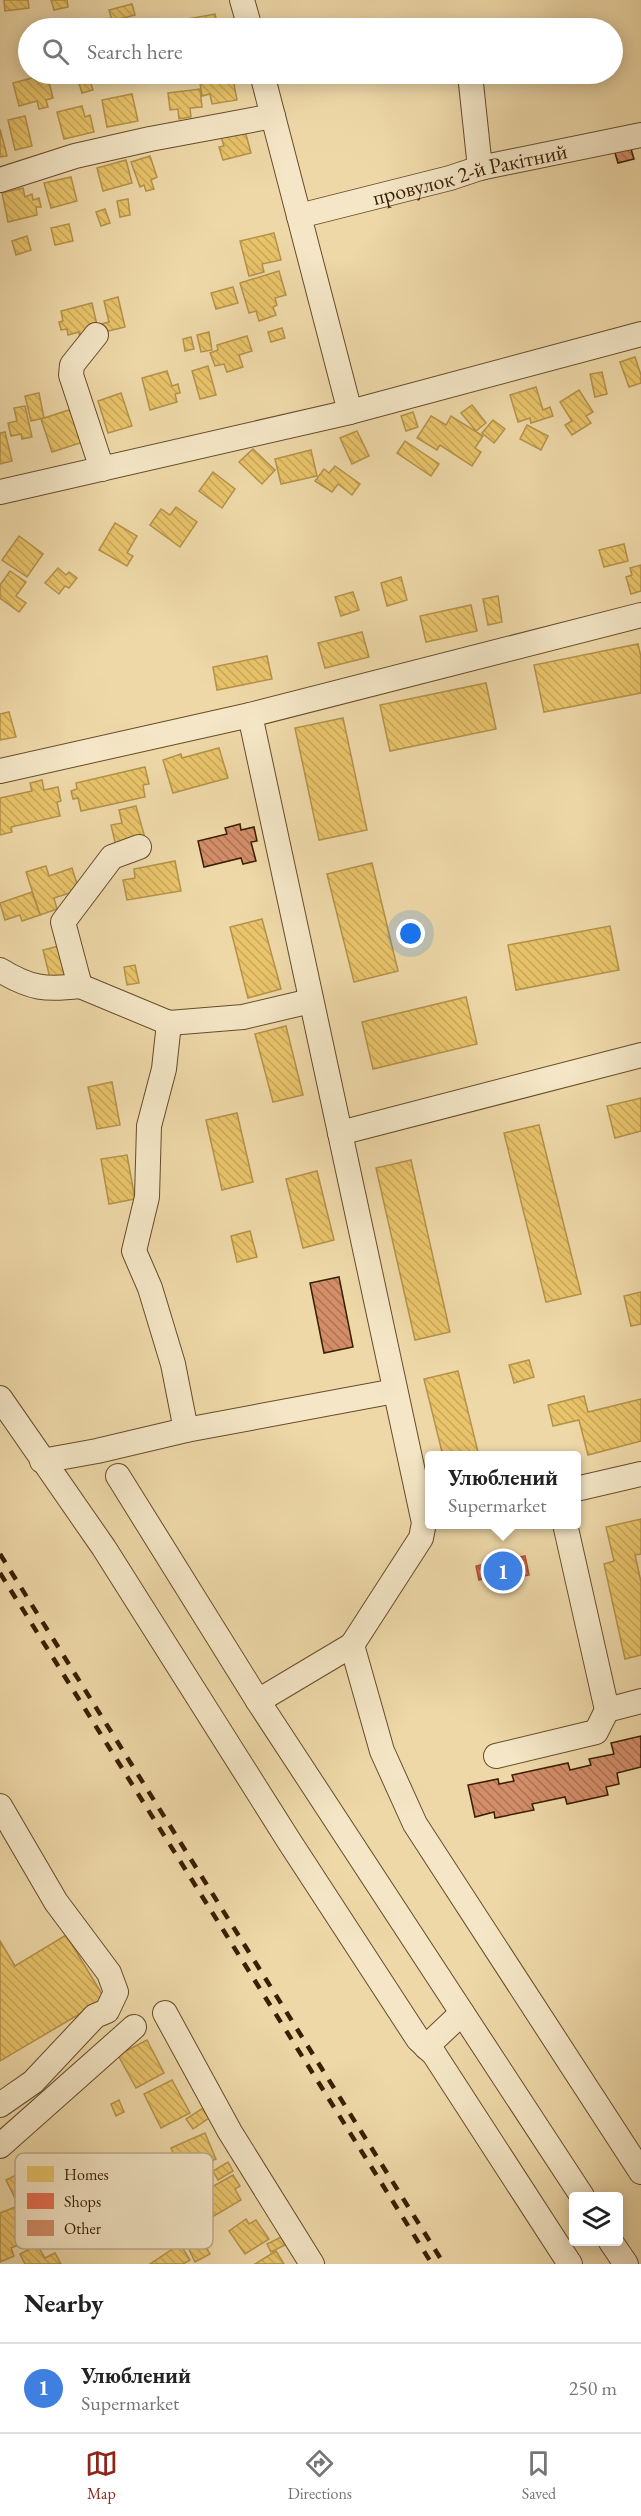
<!DOCTYPE html>
<html lang="en">
<head>
<meta charset="utf-8">
<style>
	:root { --surface:#fff; --page:#f2f2f2; --text:#222; --muted:#767676; --line:#e0e0e0; --accent:#8f2418 }
	body { margin:0; font-family:"EB Garamond",serif; background:var(--page); color:var(--text) }
	.controls { position:absolute; right:18px; bottom:18px; display:grid; overflow:hidden; border-radius:6px; box-shadow:0 3px 15px #0003 }
	.controls button { width:54px; height:54px; display:grid; place-items:center; padding:0; border:0; border-bottom:2px solid var(--line); background:var(--surface); color:var(--text); font:30px sans-serif }
	.you { position:absolute; left:411px; top:934px; width:21px; height:21px; margin:-15px; border:4px solid #fff; border-radius:50%; background:#1a73e8; box-shadow:0 0 0 9px #1a73e833 }
	.badge { display:grid; place-items:center; width:39px; height:39px; border-radius:50%; background:var(--accent); color:#fff; font-size:20px; font-weight:700 }
	.pin { position:absolute; translate:-50% -50%; border:3px solid #fff; box-shadow:0 2px 6px #0006 }
	.popup { position:absolute; left:425px; top:1451px; width:156px; height:78px; box-sizing:border-box; display:grid; place-content:center; border-radius:6px; background:var(--surface); filter:drop-shadow(0 2px 4px #0005); font-size:20px; white-space:nowrap; color:var(--muted) }
	.popup b { font-size:22px; color:var(--text) }
	.popup::after { content:''; position:absolute; left:50%; top:100%; margin-left:-12px; border:12px solid transparent; border-top-color:var(--surface) }
	.list { margin:0; padding:0; list-style:none }
	h2 { display:flex; justify-content:space-between; align-items:center; height:78px; margin:0; padding:0 24px; font-size:26px }
	h2 small { font-size:20px; font-weight:400; color:var(--muted) }
	.list li { display:grid; grid-template-columns:39px 1fr auto; gap:18px; align-items:center; box-sizing:border-box; height:90px; padding:0 24px; border-top:2px solid var(--line) }
	.list b { display:block; font-size:22px; white-space:nowrap }
	.list p { margin:0; font-size:20px; white-space:nowrap; color:var(--muted) }
	.list em { font-size:20px; font-style:normal; color:var(--muted) }
	.icon { flex:none; width:33px; height:33px; fill:none; stroke:currentColor; stroke-width:2; stroke-linecap:round; stroke-linejoin:round }
	.map { position:relative; flex:none; width:641px; height:2264px; overflow:hidden }
	.search { position:absolute; background:var(--surface); box-shadow:0 3px 15px #0003; left:18px; right:18px; top:18px; height:66px; display:flex; align-items:center; gap:15px; box-sizing:border-box; padding:0 21px; border-radius:33px; color:var(--muted); font-size:22px }
	.sheet { height:168px; background:var(--surface) }
	nav { display:flex; justify-content:space-around; align-items:center; box-sizing:border-box; height:84px; border-top:2px solid var(--line); background:var(--surface); font-size:16px; color:var(--muted) }
	nav a { display:grid; justify-items:center; gap:3px }
	nav .on { color:var(--accent) }
	.map>svg:first-child { display:block }
	.homes { fill:url(#homes-back-hatch); stroke:#b4924a; stroke-width:1.5 }
	.shops { fill:url(#shops-back-hatch); stroke:#b35739; stroke-width:1.5 }
	.building { fill:url(#building-back-hatch); stroke:#391e00; stroke-width:1.5 }
	.lines { fill:none; stroke-linecap:round; stroke-linejoin:round }
	.minor-casing { stroke:#664c2a; stroke-width:26 }
	.minor { stroke:#f4e6c6; stroke-width:24 }
	.rail { stroke:#391e00; stroke-width:4.5; stroke-dasharray:10 10; stroke-linecap:butt }
	.labels { text-anchor:middle; dominant-baseline:central; stroke-width:6; stroke-linejoin:round; paint-order:stroke }
	.street-label { font-size:22px; fill:#391e00; stroke:#f4e6c6 }
	.key { fill:#f4e6c6; stroke:#bcaa8b; stroke-width:1.5 }
	.key-label { font-size:16px; fill:#391e00 }
</style>
</head>
<body>
<div class="map">
<svg width="641" height="2264" viewBox="0 0 641 2264">
	<defs>
		<pattern id="homes-back-hatch" width="6" height="6" patternUnits="userSpaceOnUse" patternTransform="scale(1.5)"><rect width="6" height="6" fill="#e9c46a"/><path d="M-1 5l2 2M0 0l6 6M5-1l2 2" fill="none" stroke="#c9a85a"/></pattern>
		<pattern id="shops-back-hatch" width="6" height="6" patternUnits="userSpaceOnUse" patternTransform="scale(1.5)"><rect width="6" height="6" fill="#e76f51"/><path d="M-1 5l2 2M0 0l6 6M5-1l2 2" fill="none" stroke="#bc5b41"/></pattern>
		<pattern id="building-back-hatch" width="6" height="6" patternUnits="userSpaceOnUse" patternTransform="scale(1.5)"><rect width="6" height="6" fill="#d38d69"/><path d="M-1 5l2 2M0 0l6 6M5-1l2 2" fill="none" stroke="#ac7354"/></pattern>
	</defs>
	<rect width="100%" height="100%" fill="#eed8a8"/>
	<filter id="stains"><feTurbulence type="fractalNoise" baseFrequency=".00333" numOctaves="4"/><feColorMatrix values="0 0 0 0 .2 0 0 0 0 .09 0 0 0 0 .02 0 0 0 .5 -.17"/></filter>
	<radialGradient id="worn" r=".72"><stop offset=".6" stop-color="#630" stop-opacity="0"/><stop offset="1" stop-color="#630" stop-opacity=".3"/></radialGradient>
	<g class="homes">
		<polygon points="4,0 28,0 29,8 5,11"/>
		<polygon points="51,0 67,0 68,7 54,10"/>
		<polygon points="132,4 135,15 112,21 109,10"/>
		<polygon points="215,14 218,28 189,28 187,19"/>
		<polygon points="47,74 53,98 46,100 48,107 39,109 37,101 19,106 13,83"/>
		<polygon points="76,74 88,74 93,90 82,93"/>
		<polygon points="219,74 232,74 237,100 212,104 210,94 202,96 199,77"/>
		<polygon points="200,89 202,107 190,108 191,117 179,119 178,109 170,110 168,93"/>
		<polygon points="132,94 138,121 107,127 102,100"/>
		<polygon points="82,106 85,117 90,115 94,132 64,139 57,112"/>
		<polygon points="25,116 32,146 15,150 8,120"/>
		<polygon points="244,127 251,153 223,160 219,147 224,146 220,134"/>
		<polygon points="0,129 7,156 0,157"/>
		<polygon points="150,156 157,177 151,180 154,189 146,191 144,185 140,187 131,162"/>
		<polygon points="126,160 132,183 103,191 97,168"/>
		<polygon points="71,177 77,201 51,208 44,183"/>
		<polygon points="23,188 25,197 32,194 33,200 39,198 41,207 36,207 37,215 8,222 2,193"/>
		<polygon points="128,199 130,215 120,217 117,201"/>
		<polygon points="105,209 110,223 101,226 96,212"/>
		<polygon points="69,224 73,241 55,245 51,228"/>
		<polygon points="274,233 281,260 262,264 264,272 249,276 240,241"/>
		<polygon points="27,236 31,250 16,255 12,241"/>
		<polygon points="279,271 286,295 275,298 277,305 273,307 276,315 259,321 256,311 249,313 240,283"/>
		<polygon points="233,287 238,303 216,309 211,293"/>
		<polygon points="118,297 125,327 104,332 101,324 109,322 104,301"/>
		<polygon points="92,303 97,325 80,340 79,332 68,335 67,329 61,330 59,322 63,321 61,311"/>
		<polygon points="282,328 285,338 271,342 268,332"/>
		<polygon points="209,332 212,350 201,352 197,335"/>
		<polygon points="247,336 252,351 239,355 243,367 227,372 224,364 215,366 210,353 218,350 217,345"/>
		<polygon points="191,337 194,349 185,351 183,339"/>
		<polygon points="635,357 641,375 641,383 629,387 620,362"/>
		<polygon points="208,366 216,395 200,399 192,371"/>
		<polygon points="167,371 172,386 178,384 180,393 175,394 177,402 150,410 142,378"/>
		<polygon points="602,372 607,394 595,397 590,374"/>
		<polygon points="536,387 543,410 550,407 553,416 531,423 530,418 518,422 510,395"/>
		<polygon points="579,390 593,412 586,416 591,423 572,435 565,425 572,421 560,402"/>
		<polygon points="39,393 44,418 31,421 25,396"/>
		<polygon points="121,393 132,426 108,433 98,401"/>
		<polygon points="472,405 486,423 476,431 461,413"/>
		<polygon points="25,406 32,437 22,439 21,434 11,436 8,423 17,421 14,408"/>
		<polygon points="75,408 86,441 52,452 41,419"/>
		<polygon points="413,412 418,427 406,431 401,416"/>
		<polygon points="431,416 446,425 451,416 483,436 475,448 481,452 472,466 440,445 437,450 417,438"/>
		<polygon points="493,420 505,429 494,443 482,433"/>
		<polygon points="527,425 548,436 541,450 520,439"/>
		<polygon points="357,431 369,456 352,464 340,438"/>
		<polygon points="5,432 12,461 0,464 0,433"/>
		<polygon points="405,441 439,464 431,476 397,453"/>
		<polygon points="253,449 275,470 262,484 239,462"/>
		<polygon points="311,450 317,476 281,484 275,459"/>
		<polygon points="335,466 360,484 352,495 338,484 332,492 315,481 324,469 329,473"/>
		<polygon points="213,472 235,489 222,508 199,491"/>
		<polygon points="176,507 197,522 180,547 150,525 161,509 170,515"/>
		<polygon points="115,523 137,536 127,553 133,556 127,566 99,550"/>
		<polygon points="19,536 43,554 27,577 2,560"/>
		<polygon points="624,544 628,561 604,567 599,550"/>
		<polygon points="641,565 641,591 631,594 626,577 632,575 630,568"/>
		<polygon points="58,568 66,575 69,572 77,578 69,588 65,586 59,594 45,583"/>
		<polygon points="10,571 26,582 16,596 26,603 19,612 0,598 0,585"/>
		<polygon points="401,577 407,600 387,606 381,583"/>
		<polygon points="353,592 359,610 341,616 335,597"/>
		<polygon points="498,596 502,622 488,625 483,599"/>
		<polygon points="471,605 477,631 426,642 420,616"/>
		<polygon points="362,632 369,657 325,668 318,643"/>
		<polygon points="638,644 641,657 641,693 544,712 534,665"/>
		<polygon points="267,656 272,679 217,690 213,667"/>
		<polygon points="486,683 496,729 390,751 380,705"/>
		<polygon points="9,712 16,737 0,740 0,714"/>
		<polygon points="343,718 367,830 319,840 295,728"/>
		<polygon points="219,748 228,778 173,793 163,760 181,754 182,758"/>
		<polygon points="145,767 149,784 143,785 145,797 81,811 78,798 73,799 71,791 77,789 76,783"/>
		<polygon points="42,780 44,790 58,787 61,801 57,802 60,816 11,827 12,832 0,835 0,798 32,791 30,783"/>
		<polygon points="136,806 145,838 116,846 111,825 122,823 119,810"/>
		<polygon points="175,861 181,891 127,900 123,880 135,878 134,869"/>
		<polygon points="372,863 398,971 354,982 327,874"/>
		<polygon points="46,866 49,876 72,868 79,890 54,898 57,909 40,915 26,872"/>
		<polygon points="32,892 40,915 22,921 20,915 5,920 0,903"/>
		<polygon points="262,919 281,989 248,998 230,927"/>
		<polygon points="610,926 619,970 516,990 508,945"/>
		<polygon points="59,946 67,978 51,982 43,950"/>
		<polygon points="135,965 139,983 127,985 124,967"/>
		<polygon points="466,997 477,1044 373,1069 362,1022"/>
		<polygon points="286,1026 303,1095 273,1102 255,1034"/>
		<polygon points="112,1082 120,1125 97,1129 88,1087"/>
		<polygon points="641,1098 641,1131 615,1138 607,1106"/>
		<polygon points="237,1113 253,1182 222,1190 206,1120"/>
		<polygon points="539,1125 581,1294 546,1302 504,1133"/>
		<polygon points="127,1155 135,1199 109,1204 101,1159"/>
		<polygon points="411,1160 450,1332 415,1340 376,1168"/>
		<polygon points="317,1171 334,1240 303,1248 286,1179"/>
		<polygon points="250,1231 257,1257 237,1262 231,1236"/>
		<polygon points="641,1292 641,1324 631,1326 624,1296"/>
		<polygon points="529,1360 534,1377 514,1383 509,1365"/>
		<polygon points="458,1371 479,1456 443,1456 424,1379"/>
		<polygon points="584,1396 588,1412 641,1399 641,1441 588,1455 579,1420 553,1426 548,1405"/>
		<polygon points="641,1519 641,1554 635,1555 641,1582 641,1655 625,1659 604,1564 614,1561 606,1527"/>
		<polygon points="66,1935 105,1999 0,2061 0,1941 15,1966"/>
		<polygon points="147,2040 164,2073 136,2088 118,2055"/>
		<polygon points="172,2080 190,2113 161,2128 144,2094"/>
		<polygon points="119,2100 124,2112 116,2116 111,2104"/>
		<polygon points="203,2108 209,2118 193,2129 186,2119"/>
		<polygon points="205,2133 216,2159 198,2166 200,2170 183,2177 171,2148"/>
		<polygon points="153,2154 169,2186 152,2194 146,2183 137,2188 131,2174 139,2170 136,2162"/>
		<polygon points="228,2162 233,2171 218,2180 213,2171"/>
		<polygon points="30,2168 39,2185 32,2188 36,2197 19,2206 6,2180"/>
		<polygon points="233,2175 240,2186 235,2189 241,2200 214,2216 201,2193"/>
		<polygon points="177,2197 187,2214 172,2222 162,2205"/>
		<polygon points="15,2207 29,2241 11,2248 14,2256 0,2262 0,2213"/>
		<polygon points="246,2219 249,2224 256,2220 269,2239 245,2254 229,2231"/>
		<polygon points="281,2237 285,2245 271,2252 267,2244"/>
		<polygon points="201,2238 210,2254 195,2262 187,2245"/>
		<polygon points="180,2244 190,2260 183,2264 150,2264"/>
		<polygon points="37,2245 45,2258 55,2253 61,2264 25,2264 20,2254"/>
		<polygon points="276,2251 284,2264 255,2264"/>
	</g>
	<polygon class="shops" points="525,1556 529,1575 487,1584 486,1578 479,1580 476,1566"/>
	<g class="building">
		<polygon points="628,139 634,159 618,163 612,143"/>
		<polygon points="240,824 241,830 254,827 257,841 251,842 256,861 243,864 241,858 204,867 198,841 227,834 225,828"/>
		<polygon points="339,1277 353,1347 324,1353 310,1283"/>
		<polygon points="641,1736 641,1767 617,1773 619,1784 606,1787 608,1795 567,1804 565,1797 532,1804 534,1810 495,1818 494,1812 475,1817 468,1785 498,1779 499,1784 514,1781 512,1775 568,1763 570,1770 591,1765 589,1759 614,1754 611,1743"/>
	</g>
	<g class="lines">
		<defs>
			<g id="minor">
				<polyline points="242,0 250,28"/>
				<polyline points="262,74 350,412"/>
				<polyline points="470,74 480,168"/>
				<polyline points="0,180 75,156 150,139 273,116"/>
				<path id="s1" d="M299 216 450 178 480 168 641 135"/>
				<polyline points="96,335 72,365 71,375 102,469"/>
				<polyline points="0,492 350,412 641,334"/>
				<polyline points="250,715 424,1523 421,1538 352,1645 382,1751 415,1824 641,2172"/>
				<polyline points="0,771 250,715 641,615"/>
				<polyline points="139,847 112,857 63,922 80,986 169,1023 243,1017 311,1001"/>
				<path d="M0 970C31 989 46 990 80 986"/>
				<polyline points="169,1023 164,1069 149,1126 147,1197 134,1251 150,1288 173,1364 186,1430"/>
				<polyline points="340,1133 641,1055"/>
				<polyline points="0,1398 104,1548 289,1841 418,2039 434,2054 570,2264"/>
				<polyline points="42,1461 97,1451 186,1430 395,1391"/>
				<polyline points="118,1476 258,1701"/>
				<polyline points="576,1489 641,1474"/>
				<polyline points="352,1645 258,1701 582,2196"/>
				<polyline points="607,1710 641,1701"/>
				<polyline points="496,1756 596,1732 607,1710 565,1524"/>
				<polyline points="0,1806 56,1902 109,1973 116,1992 107,2011 95,2016 33,2082 0,2105"/>
				<polyline points="165,2013 230,2132 312,2264"/>
				<polyline points="426,2047 462,2013"/>
				<polyline points="0,2146 134,2027"/>
				<polyline points="611,2242 626,2264"/>
			</g>
		</defs>
		<use href="#minor" class="minor-casing"/>
		<use href="#minor" class="minor"/>
		<g class="rail">
			<polyline points="0,1554 444,2264"/>
			<polyline points="0,1573 432,2264"/>
		</g>
	</g>
	<g class="labels">
		<g class="street-label">
			<text stroke="none"><textPath href="#s1" startOffset="176">провулок 2-й Ракітний</textPath></text>
		</g>
	</g>
	<rect x="15" y="2153" width="198" height="96" rx="9" class="key"/>
	<rect x="27" y="2166" width="27" height="16" fill="#e9c46a"/>
	<rect x="27" y="2193" width="27" height="16" fill="#e76f51"/>
	<rect x="27" y="2220" width="27" height="16" fill="#d38d69"/>
	<g class="key-label">
		<text x="64" y="2180">Homes</text>
		<text x="64" y="2207">Shops</text>
		<text x="64" y="2234">Other</text>
	</g>
	<rect width="100%" height="100%" filter="url(#stains)"/>
	<rect width="100%" height="100%" fill="url(#worn)"/>
</svg>
<div class="controls">
<button><svg class="icon" aria-label="layers" viewBox="0 0 24 24"><path d="M12 4l9 5-9 5-9-5zM3 14l9 5 9-5"/></svg></button>
</div>
<div class="you"></div>
<div class="pin badge" style="left:503px;top:1571px;background:#3f7fe0">1</div>
<div class="popup"><b>Улюблений</b>Supermarket</div>
<div class="search"><svg class="icon" aria-label="search" viewBox="0 0 24 24"><circle cx="10" cy="10" r="6"/><path d="M15 15l6 6"/></svg>Search here</div>
</div>
<section class="sheet">
<h2>Nearby<small></small></h2>
<ul class="list">
<li><span class="badge" style="background:#3f7fe0">1</span><div><b>Улюблений</b><p>Supermarket</p></div><em>250 m</em></li>
</ul>
</section>
<nav>
<a class="on"><svg class="icon" aria-label="map" viewBox="0 0 24 24"><path d="M3 6l6-2 6 2 6-2v14l-6 2-6-2-6 2zM9 4v14M15 6v14"/></svg>Map</a>
<a><svg class="icon" aria-label="directions" viewBox="0 0 24 24"><path d="M12 3l9 9-9 9-9-9zM9 14v-3h6M13 9l2 2-2 2"/></svg>Directions</a>
<a><svg class="icon" aria-label="saved" viewBox="0 0 24 24"><path d="M7 4h10v16l-5-4-5 4z"/></svg>Saved</a>
</nav>
</body>
</html>
